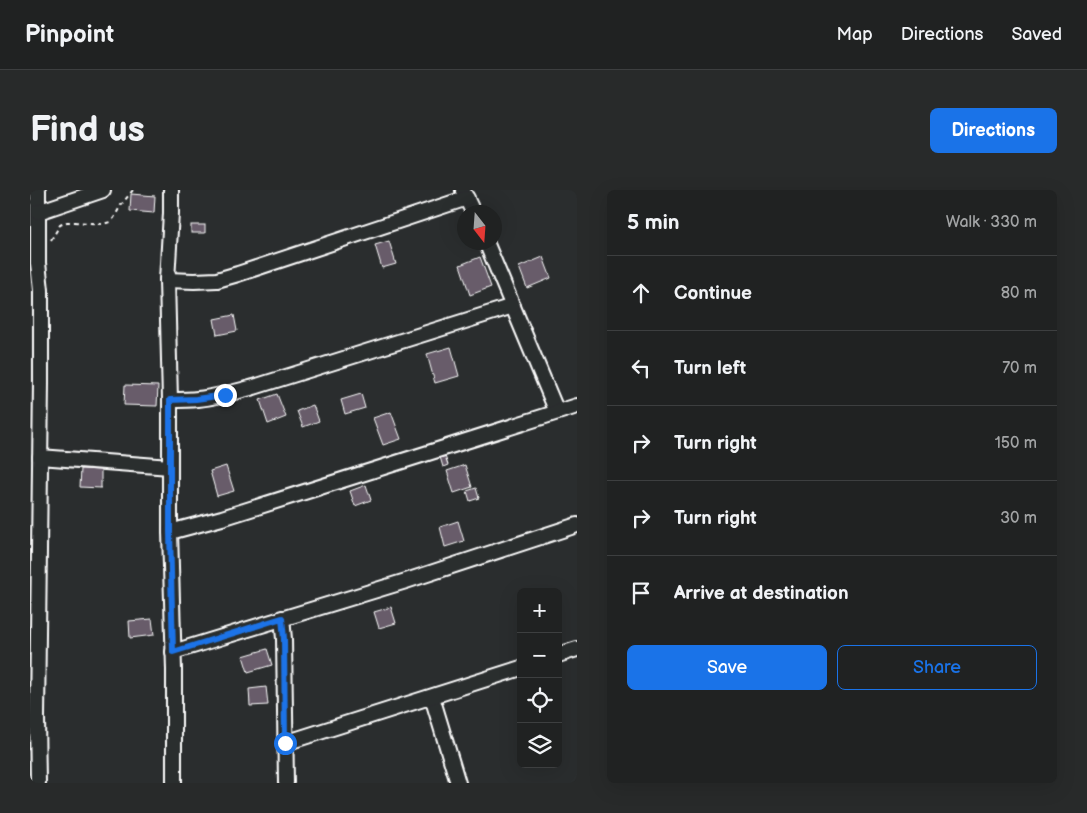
<!DOCTYPE html>
<html lang="en">
<head>
<meta charset="utf-8">
<style>
	:root { --surface:#202222; --page:#282a2a; --text:#f1f3f6; --muted:#a2a4a5; --line:#3d3f40; --accent:#1a73e8 }
	body { margin:0; font-family:"Balsamiq Sans",sans-serif; background:var(--page); color:var(--text) }
	.controls { position:absolute; right:15px; bottom:15px; display:grid; overflow:hidden; border-radius:8px; box-shadow:0 5px 20px #0002 }
	.controls button { width:45px; height:45px; display:grid; place-items:center; padding:0; border:0; border-bottom:1px solid var(--line); background:var(--surface); color:var(--text); font:25px sans-serif }
	.compass { position:absolute; left:427px; top:15px; width:45px; height:45px; border-radius:50%; background:var(--surface); box-shadow:0 5px 20px #0002; rotate:163deg }
	.stop { position:absolute; width:15px; height:15px; margin:-11px; border:4px solid #1a73e8; border-radius:50%; background:#fff }
	.stop.end { background:#1a73e8; border-color:#fff; box-shadow:0 1px 5px #0008 }
	.list { margin:0; padding:0; list-style:none }
	h2 { display:flex; justify-content:space-between; align-items:center; height:65px; margin:0; padding:0 20px; font-size:21px }
	h2 small { font-size:16px; font-weight:400; color:var(--muted) }
	.list li { display:grid; grid-template-columns:32px 1fr auto; gap:15px; align-items:center; box-sizing:border-box; height:75px; padding:0 20px; border-top:1px solid var(--line) }
	.list b { display:block; font-size:19px; white-space:nowrap }
	.list em { font-size:16px; font-style:normal; color:var(--muted) }
	.actions { display:flex; gap:10px; padding:15px 20px }
	.actions a { flex:1; padding:11px 0; border:1px solid var(--accent); border-radius:8px; text-align:center; font-size:18px; color:var(--accent) }
	.actions .main { background:var(--accent); color:#fff }
	.icon { flex:none; width:28px; height:28px; fill:none; stroke:currentColor; stroke-width:2; stroke-linecap:round; stroke-linejoin:round }
	.map { position:relative; flex:none; width:547px; height:593px; overflow:hidden; border-radius:8px }
	header { display:flex; align-items:center; gap:30px; box-sizing:border-box; height:70px; padding:0 25px; background:var(--surface); border-bottom:1px solid var(--line) }
	header strong { font-size:24px }
	nav { display:flex; gap:28px; margin-inline-start:auto; font-size:18px }
	.intro { display:flex; align-items:center; justify-content:space-between; box-sizing:border-box; height:120px; padding:0 30px }
	h1 { margin:0; font-size:35px }
	.button { padding:12px 22px; border-radius:8px; background:var(--accent); color:#fff; font-size:18px; font-weight:700 }
	main { display:flex; gap:30px; padding:0 30px }
	aside { flex:1; background:var(--surface); border-radius:8px; box-shadow:0 5px 20px #0002 }
	.map>svg:first-child { display:block }
	.building { fill:#675c6b; stroke:#fff }
	.lines { fill:none; stroke-linecap:round; stroke-linejoin:round }
	.minor-casing { stroke:#fff; stroke-width:18 }
	.path { stroke:#fff; stroke-width:2; stroke-dasharray:4 4; stroke-linecap:butt }
	.minor { stroke:#2a2d2e; stroke-width:14 }
	.route { stroke:#1a73e8; stroke-width:6 }
</style>
</head>
<body>
<header>
<strong>Pinpoint</strong>
<nav><a>Map</a><a>Directions</a><a>Saved</a></nav>
</header>
<div class="intro"><h1>Find us</h1><a class="button">Directions</a></div>
<main>
<div class="map">
<svg width="547" height="593" viewBox="0 0 547 593">
	<rect width="100%" height="100%" fill="#2a2d2e"/>
	<filter id="ink" filterUnits="userSpaceOnUse"><feTurbulence type="fractalNoise" baseFrequency=".02" numOctaves="2"/><feDisplacementMap in="SourceGraphic" scale="10" xChannelSelector="R" yChannelSelector="G"/><feConvolveMatrix kernelMatrix="1 2 1 2 8 2 1 2 1" color-interpolation-filters="sRGB"/></filter>
	<g filter="url(#ink)">
		<g class="building">
			<polygon points="101,4 125,6 124,23 100,21"/>
			<rect x="161" y="35" width="14" height="8"/>
			<polygon points="359,51 366,74 352,78 345,55"/>
			<polygon points="450,67 461,97 440,105 430,75"/>
			<polygon points="513,67 521,88 497,98 489,77"/>
			<polygon points="204,125 207,141 187,145 184,129"/>
			<polygon points="421,157 429,186 405,193 397,164"/>
			<polygon points="95,195 128,196 127,216 94,215"/>
			<polygon points="247,204 256,227 238,234 230,210"/>
			<polygon points="331,204 335,218 315,224 311,210"/>
			<polygon points="283,215 289,231 273,237 267,221"/>
			<polygon points="361,222 371,249 353,255 343,228"/>
			<polygon points="415,266 418,275 413,277 410,267"/>
			<polygon points="435,275 442,297 424,303 417,281"/>
			<polygon points="196,276 204,301 187,306 180,281"/>
			<polygon points="51,279 71,280 71,298 50,297"/>
			<polygon points="336,295 341,310 325,316 320,301"/>
			<polygon points="446,298 449,308 440,311 437,301"/>
			<polygon points="428,331 434,351 415,357 410,337"/>
			<polygon points="361,417 366,433 349,438 344,422"/>
			<polygon points="122,429 124,445 100,448 99,431"/>
			<polygon points="237,459 242,475 218,482 213,466"/>
			<polygon points="236,497 238,515 220,516 219,499"/>
		</g>
		<g class="lines">
			<defs>
				<g id="minor">
					<polyline points="8,0 8,73 11,100 11,193 7,527 8,593"/>
					<polyline points="141,0 141,23 137,90 140,210 140,342 144,480 144,593"/>
					<polyline points="433,1 443,22"/>
					<polyline points="8,22 73,0"/>
					<polyline points="456,52 527,222"/>
					<polyline points="137,90 164,91 187,90 208,84 437,8"/>
					<path d="M140 210C149 210 159 210 168 209 187 207 205 202 224 197L483 116"/>
					<polyline points="10,267 140,277"/>
					<polyline points="140,342 192,328 547,216"/>
					<polyline points="252,428 254,449 256,593"/>
					<polyline points="143,462 376,391 547,335"/>
					<polyline points="528,465 547,459"/>
					<polyline points="402,507 428,593"/>
					<polyline points="255,553 491,478"/>
				</g>
			</defs>
			<use href="#minor" class="minor-casing"/>
			<polyline class="path" points="21,50 30,35 37,32 45,32 73,34 80,32 84,28 91,15 103,0"/>
			<use href="#minor" class="minor"/>
		</g>
	</g>
	<g class="lines" filter="url(#ink)">
		<polyline class="route" points="195,205 166,209 140,210 140,342 143,462 252,428 254,449 255,553"/>
	</g>
</svg>
<div class="controls">
<button>+</button>
<button>−</button>
<button><svg class="icon" aria-label="locate" viewBox="0 0 24 24"><circle cx="12" cy="12" r="6"/><path d="M12 2v4M12 18v4M2 12h4M18 12h4"/></svg></button>
<button><svg class="icon" aria-label="layers" viewBox="0 0 24 24"><path d="M12 4l9 5-9 5-9-5zM3 14l9 5 9-5"/></svg></button>
</div>
<svg class="compass" viewBox="-18 -18 36 36"><path d="M0-13l5 13h-10z" fill="#e53935"/><path d="M0 13l5-13h-10z" fill="#a2a4a5"/></svg>
<div class="stop" style="left:255px;top:553px"></div>
<div class="stop end" style="left:195px;top:205px"></div>
</div>
<aside>
<h2>5 min<small>Walk · 330 m</small></h2>
<ul class="list">
<li><svg class="icon" aria-label="ahead" viewBox="0 0 24 24"><path d="M12 20V5M6 11l6-6 6 6"/></svg><div><b>Continue</b></div><em>80 m</em></li>
<li><svg class="icon" aria-label="left" viewBox="0 0 24 24"><path d="M17 20v-9H6M10 6l-5 5 5 5"/></svg><div><b>Turn left</b></div><em>70 m</em></li>
<li><svg class="icon" aria-label="right" viewBox="0 0 24 24"><path d="M7 20v-9h11M14 6l5 5-5 5"/></svg><div><b>Turn right</b></div><em>150 m</em></li>
<li><svg class="icon" aria-label="right" viewBox="0 0 24 24"><path d="M7 20v-9h11M14 6l5 5-5 5"/></svg><div><b>Turn right</b></div><em>30 m</em></li>
<li><svg class="icon" aria-label="arrive" viewBox="0 0 24 24"><path d="M6 21V4h12l-3 4 3 4H6"/></svg><div><b>Arrive at destination</b></div></li>
</ul>
<div class="actions"><a class="main">Save</a><a>Share</a></div>
</aside>
</main>
</body>
</html>
